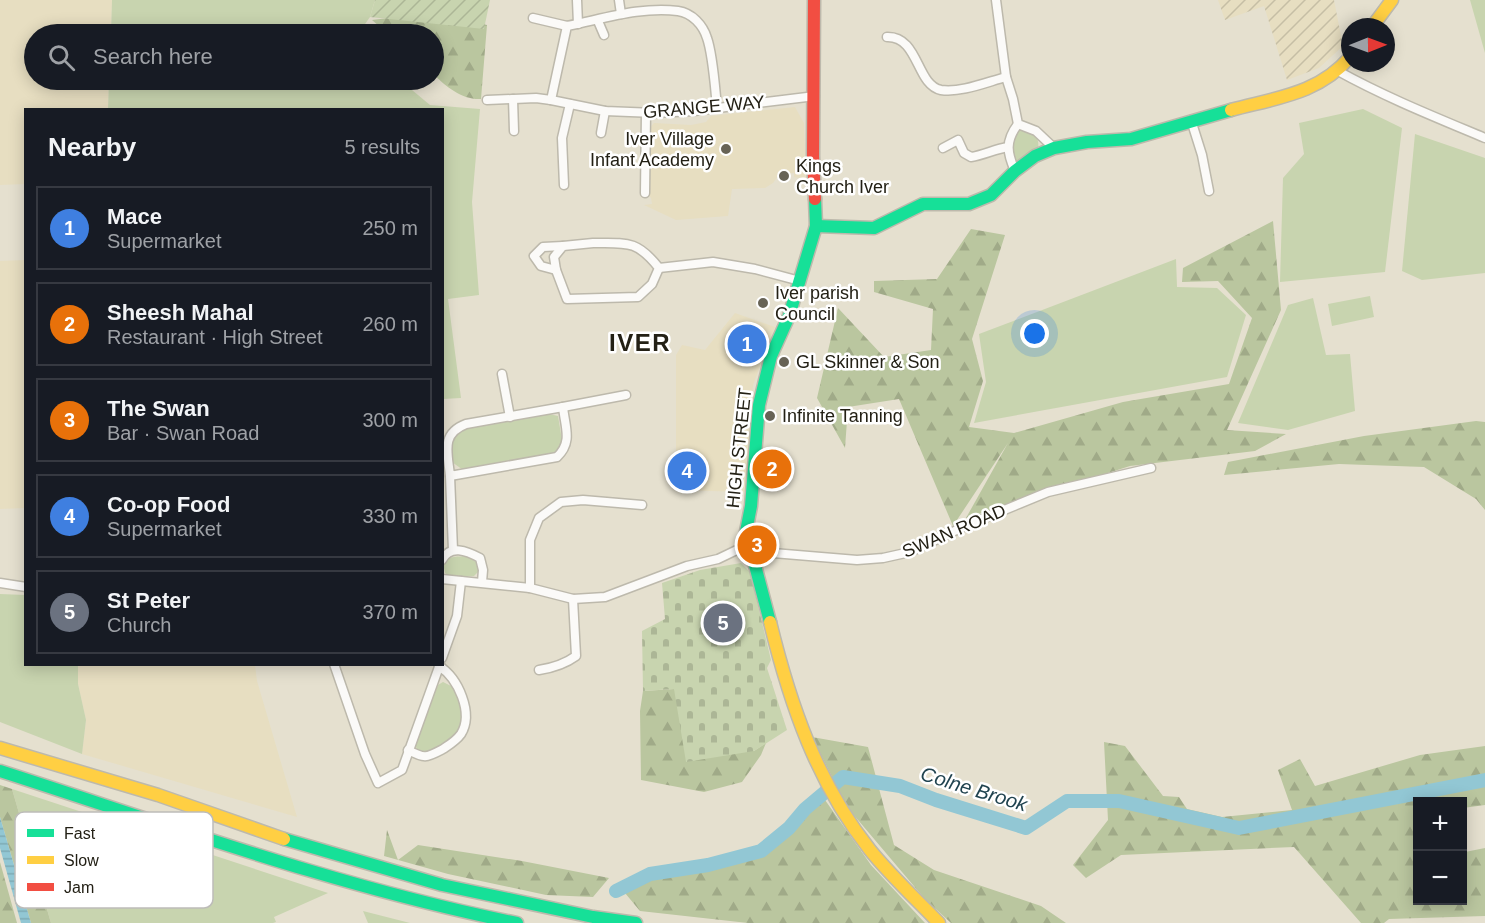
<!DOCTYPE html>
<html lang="en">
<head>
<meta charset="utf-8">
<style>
	:root { --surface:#171b24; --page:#20242c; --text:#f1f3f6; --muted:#9ea1a6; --line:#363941; --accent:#1a73e8 }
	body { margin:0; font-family:Helvetica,sans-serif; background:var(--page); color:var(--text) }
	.controls { position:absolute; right:18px; bottom:18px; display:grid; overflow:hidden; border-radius:0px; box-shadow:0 3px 15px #0003 }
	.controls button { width:54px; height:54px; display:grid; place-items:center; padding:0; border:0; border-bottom:2px solid var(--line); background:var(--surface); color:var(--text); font:30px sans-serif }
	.compass { position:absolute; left:1341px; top:18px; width:54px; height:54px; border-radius:50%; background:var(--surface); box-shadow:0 3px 15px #0003; rotate:89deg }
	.you { position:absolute; left:1035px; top:334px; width:21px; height:21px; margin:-15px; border:4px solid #fff; border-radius:50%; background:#1a73e8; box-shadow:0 0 0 9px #1a73e833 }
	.badge { display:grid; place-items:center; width:39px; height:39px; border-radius:50%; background:var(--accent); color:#fff; font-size:20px; font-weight:700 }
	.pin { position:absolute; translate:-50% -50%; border:3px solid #fff; box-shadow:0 2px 6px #0006 }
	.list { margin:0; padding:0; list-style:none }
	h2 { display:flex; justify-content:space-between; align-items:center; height:78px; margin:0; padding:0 24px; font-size:26px }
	h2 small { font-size:20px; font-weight:400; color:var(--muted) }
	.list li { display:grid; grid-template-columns:39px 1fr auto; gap:18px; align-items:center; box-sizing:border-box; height:84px; margin:0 12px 12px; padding:0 12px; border:2px solid var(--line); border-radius:0px }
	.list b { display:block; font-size:22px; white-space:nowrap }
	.list p { margin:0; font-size:20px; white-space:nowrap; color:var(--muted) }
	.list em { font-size:20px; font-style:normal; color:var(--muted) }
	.icon { flex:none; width:33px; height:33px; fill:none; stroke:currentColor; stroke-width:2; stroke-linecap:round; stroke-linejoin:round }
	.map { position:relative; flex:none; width:1485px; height:923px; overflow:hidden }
	.search { position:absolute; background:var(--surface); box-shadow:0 3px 15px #0003; left:24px; top:24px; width:420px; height:66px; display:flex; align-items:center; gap:15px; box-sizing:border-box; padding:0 21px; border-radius:33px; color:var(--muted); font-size:22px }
	.panel { position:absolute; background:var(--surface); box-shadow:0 3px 15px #0003; left:24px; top:108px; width:420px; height:558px; border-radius:0px }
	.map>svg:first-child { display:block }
	.built { fill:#e7dec1 }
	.industrial { fill:url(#industrial-furrows) }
	.grass { fill:#c8d4af }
	.forest { fill:url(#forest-firs) }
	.cemetery { fill:url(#cemetery-stones) }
	.garden { fill:url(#garden-furrows) }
	.water { fill:url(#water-rules) }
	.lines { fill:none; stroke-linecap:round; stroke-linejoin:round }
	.river { stroke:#92c7d4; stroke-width:14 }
	.street-casing { stroke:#bdb9ac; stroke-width:11 }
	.fast-casing { stroke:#bdb9ac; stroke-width:15 }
	.slow-casing { stroke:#bdb9ac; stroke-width:15 }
	.jam-casing { stroke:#bdb9ac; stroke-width:15 }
	.street { stroke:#fbfaf8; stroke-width:8 }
	.fast { stroke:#16e098; stroke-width:12 }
	.slow { stroke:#ffcf43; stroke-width:12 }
	.jam { stroke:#f24e42; stroke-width:12 }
	.poi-dot { fill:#676356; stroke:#fff; stroke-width:2 }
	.labels { text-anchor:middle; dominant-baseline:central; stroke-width:5; stroke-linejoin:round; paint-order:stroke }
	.street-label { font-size:18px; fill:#232015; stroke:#fff }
	.poi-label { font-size:18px; fill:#232015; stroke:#fff; text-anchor:start }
	.water-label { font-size:20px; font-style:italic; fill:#20434f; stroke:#fff }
	.district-label { font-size:24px; font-weight:bold; letter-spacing:1.5px; fill:#232015; stroke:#fff }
	.key { fill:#fff; stroke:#bdbcb9; stroke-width:1.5 }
	.key-label { font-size:16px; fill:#232015 }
</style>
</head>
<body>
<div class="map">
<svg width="1485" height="923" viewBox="0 0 1485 923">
	<defs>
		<pattern id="industrial-furrows" width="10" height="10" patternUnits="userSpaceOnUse" patternTransform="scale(1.5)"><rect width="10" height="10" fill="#e7dec1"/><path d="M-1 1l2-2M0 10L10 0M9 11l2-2" fill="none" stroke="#c6bea5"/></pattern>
		<pattern id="forest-firs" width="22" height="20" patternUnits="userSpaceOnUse" patternTransform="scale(1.5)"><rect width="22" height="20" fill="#bac69f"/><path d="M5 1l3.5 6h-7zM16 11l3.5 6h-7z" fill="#a0aa88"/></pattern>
		<pattern id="cemetery-stones" width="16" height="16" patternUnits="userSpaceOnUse" patternTransform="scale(1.5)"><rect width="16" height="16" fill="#c8d4af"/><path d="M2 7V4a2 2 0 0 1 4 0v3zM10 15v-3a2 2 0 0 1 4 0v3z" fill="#acb696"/></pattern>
		<pattern id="garden-furrows" width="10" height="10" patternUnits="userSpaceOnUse" patternTransform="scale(1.5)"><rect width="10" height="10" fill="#c8d4af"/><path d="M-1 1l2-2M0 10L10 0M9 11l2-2" fill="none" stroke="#acb696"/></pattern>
		<pattern id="water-rules" width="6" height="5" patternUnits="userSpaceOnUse" patternTransform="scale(1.5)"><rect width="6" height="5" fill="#92c7d4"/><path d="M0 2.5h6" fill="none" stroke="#7eabb5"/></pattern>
	</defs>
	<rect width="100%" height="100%" fill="#e5e0cf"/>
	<g class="built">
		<polygon points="0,0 112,0 111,34 34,34 34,80 109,80 108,109 26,110 25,184 0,185"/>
		<polygon points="795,107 804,123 806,179 794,177 794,173 787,174 785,169 781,169 781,172 773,183 765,188 732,189 728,216 676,220 644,205 652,204 651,198 647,194 648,130 654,123 691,125 706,122 711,116"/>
		<polygon points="25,260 25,508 0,509 0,261"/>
		<polygon points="735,313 775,327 753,385 745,492 676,490 676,355 682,345 705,350"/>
		<polygon points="78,665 255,665 257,681 297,817 82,754 86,720 78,684"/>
	</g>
	<polygon class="industrial" points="1218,0 1334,0 1343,46 1319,68 1287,80 1264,6 1225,20"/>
	<g class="grass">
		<polygon points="112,0 375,0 370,17 358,34 111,34"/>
		<polygon points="1470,0 1485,0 1485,53"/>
		<polygon points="109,80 400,80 430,105 480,109 472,202 479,295 448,299 461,398 443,399 442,110 108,109"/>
		<polygon points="1363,109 1402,128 1385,272 1280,282 1283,178 1304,154 1299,123"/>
		<path d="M1019 130C1034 129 1040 137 1038 150L1019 162H1015L1009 145 1011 138Z"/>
		<polygon points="1415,134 1485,158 1485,273 1422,280 1402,271"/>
		<polygon points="1176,259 1177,287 1217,288 1246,315 1227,377 974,423 986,382 979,334"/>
		<polygon points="1370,296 1374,317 1332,326 1328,304"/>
		<polygon points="1313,298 1326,355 1350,354 1355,411 1288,430 1238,423 1288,305"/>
		<polygon points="549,414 558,416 563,446 554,454 463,470 452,462 451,437 457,430"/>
		<path d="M467 556 479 564 478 572 474 576 451 577 445 573 443 563C449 555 458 557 467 556Z"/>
		<polygon points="0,594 25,595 26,664 78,665 78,684 86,720 82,754 0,722"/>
		<path d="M443 682 455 688C468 728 464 732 429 754L417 751 415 742 438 685Z"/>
		<polygon points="12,789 328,893 274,917 276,922 273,923 51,923"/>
		<polygon points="363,911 410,923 368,923"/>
	</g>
	<g class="forest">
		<path d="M413 15 462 20 487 25 481 99C462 100 447 87 434 75V34H388L372 20Z"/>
		<polygon points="1273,221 1281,310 1227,430 1286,434 1255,451 1130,466 966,518 1008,443 953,526 899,399 848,407 845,448 817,398 838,308 884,357 931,350 933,309 874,292 874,281 937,279 971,229 1005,235 972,339 983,381 969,427 1014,433 1123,402 1229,384 1252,318 1218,281 1182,282 1183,268"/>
		<polygon points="1476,421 1485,422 1485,510 1476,499 1424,467 1339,464 1224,475 1228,462 1364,436"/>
		<polygon points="674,689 754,751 766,743 761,755 742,782 704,792 641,780 640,711 643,691"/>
		<polygon points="812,737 868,747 894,845 934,870 1041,906 1066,923 951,923 924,898 847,807"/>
		<polygon points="1104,742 1125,746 1163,796 1179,797 1187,809 1222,817 1292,810 1278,770 1300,759 1315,786 1420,755 1485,746 1485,805 1463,808 1462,802 1418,802 1418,900 1462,900 1463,848 1465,852 1485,848 1485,916 1389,919 1384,923 1361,923 1294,847 1121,855 1086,878 1073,865 1108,820"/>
		<polygon points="0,785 12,789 51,923 31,923 0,817"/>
		<polygon points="825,800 871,865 925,923 748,923 640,911 625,893 638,881 692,869 752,860 781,842 807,811"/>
		<polygon points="387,830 398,860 418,845 522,861 609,878 593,897 546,895 448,874 384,856"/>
		<polygon points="0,862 17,923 0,923"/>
	</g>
	<polygon class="cemetery" points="741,563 750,572 771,660 767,668 787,730 754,751 686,762 674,689 643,691 642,631 665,619 662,583 700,570"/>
	<polygon class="garden" points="375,0 490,0 484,29 370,17"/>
	<polygon class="water" points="0,817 31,923 21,923 0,848"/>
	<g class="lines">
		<polyline class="river" points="616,891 650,874 708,865 761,851 789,828 805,809 843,777 900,786 936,800 1026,828 1067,801 1119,801 1239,828 1485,780"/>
		<defs>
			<g id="street">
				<polyline points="577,0 578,24"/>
				<polyline points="619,0 621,14"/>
				<polyline points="996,0 1006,77 1013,99 1018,124 1036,131 1054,148"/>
				<polyline points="533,18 567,26"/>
				<polyline points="598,21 604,35"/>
				<path d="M887 37C919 36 916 85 941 90 961 93 987 82 1006 77"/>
				<path d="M1338 71C1385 97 1435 117 1485 138"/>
				<polyline points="513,99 514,131"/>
				<polyline points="487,100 536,98 551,100 605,111 655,113 694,111 815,96"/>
				<path d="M551 100 567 26C603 19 642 6 678 11 692 13 703 25 707 38 713 55 715 88 717 107"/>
				<polyline points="1191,120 1202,155 1209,191"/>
				<polyline points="601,133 605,111"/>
				<path d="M943 148 958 140 964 153 971 157C984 155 995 149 1008 147"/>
				<path d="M1015 171C1007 153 1005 141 1018 124"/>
				<polyline points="564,185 562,138 570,104"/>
				<polyline points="645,193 646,113"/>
				<path d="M593 243C627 243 637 240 659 268L652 284 638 297 567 299 556 270 554 257 563 246Z"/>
				<polyline points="659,268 713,262 755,269 800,281"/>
				<polyline points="556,270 541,266 534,256 543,247 563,246"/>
				<polyline points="502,374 510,417"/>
				<path d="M563 407C565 427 573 442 557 457L450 476C448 453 440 434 466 424Z"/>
				<polyline points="563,407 626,395"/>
				<polyline points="450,476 453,550"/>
				<path d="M442 560C450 544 467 551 480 558L483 570 482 582"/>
				<polyline points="754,560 761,555 773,553 857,560 883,558 910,552 963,527 1048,492 1151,468"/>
				<polyline points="442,579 530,588 573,599 605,597 687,566 718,559 743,547"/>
				<polyline points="0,583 26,587"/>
				<polyline points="530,588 530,540 539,518 561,502 583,500 642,505"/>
				<polyline points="442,658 457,616 461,581"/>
				<polyline points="334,664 365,754 378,783 402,770 440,664"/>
				<path d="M539 670C552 668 565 664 576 656L573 599"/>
				<path d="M408 750C425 759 426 758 443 749 449 745 456 741 461 734 474 713 458 678 439 666"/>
			</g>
			<g id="fast">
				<polyline points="816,226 874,228 923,204 969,204 991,195 1015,171 1035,156 1054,148 1087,142 1131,139 1231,110"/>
				<polyline points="770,622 752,554 743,547 751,506 759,405 771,356 789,316 816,226 815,199"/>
				<path d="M0 771C171 826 341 888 517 923"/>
				<polyline points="284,839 442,885 593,917 636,923"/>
			</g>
			<g id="slow">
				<polyline points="1372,27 1392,0"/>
				<path d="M1231 110C1275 98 1319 94 1350 57"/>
				<path d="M770 622C790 704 817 783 870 850 891 876 916 899 939 923"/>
				<polyline points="0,748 158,795 284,839"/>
			</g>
			<polyline id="jam" points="814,0 813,156 815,199"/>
		</defs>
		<use href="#street" class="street-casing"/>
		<use href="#fast" class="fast-casing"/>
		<use href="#slow" class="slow-casing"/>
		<use href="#jam" class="jam-casing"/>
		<use href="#street" class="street"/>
		<use href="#fast" class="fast"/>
		<use href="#slow" class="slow"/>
		<use href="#jam" class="jam"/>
	</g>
	<g class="poi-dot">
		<circle cx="726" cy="149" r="6"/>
		<circle cx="784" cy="176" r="6"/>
		<circle cx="763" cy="303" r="6"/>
		<circle cx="784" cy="362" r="6"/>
		<circle cx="770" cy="416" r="6"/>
	</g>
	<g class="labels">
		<g class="street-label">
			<text transform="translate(704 107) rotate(-5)">GRANGE WAY</text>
			<text transform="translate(739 448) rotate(-84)">HIGH STREET</text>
			<text transform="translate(954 531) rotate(-23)">SWAN ROAD</text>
		</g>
		<g class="poi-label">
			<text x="714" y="139" text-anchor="end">Iver Village<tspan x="714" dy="21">Infant Academy</tspan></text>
			<text x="796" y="166">Kings<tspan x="796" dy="21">Church Iver</tspan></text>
			<text x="775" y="293">Iver parish<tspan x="775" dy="21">Council</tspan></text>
			<text x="796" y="362">GL Skinner &amp; Son</text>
			<text x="782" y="416">Infinite Tanning</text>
		</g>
		<g class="water-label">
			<text transform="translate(974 789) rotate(17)">Colne Brook</text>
		</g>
		<g class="district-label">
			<text x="640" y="342">IVER</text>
		</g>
	</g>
	<rect x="15" y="812" width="198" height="96" rx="9" class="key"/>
	<rect x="27" y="829" width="27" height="8" fill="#16e098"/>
	<rect x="27" y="856" width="27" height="8" fill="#ffcf43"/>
	<rect x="27" y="883" width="27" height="8" fill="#f24e42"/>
	<g class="key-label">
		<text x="64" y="839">Fast</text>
		<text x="64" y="866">Slow</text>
		<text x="64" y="893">Jam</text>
	</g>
</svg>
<div class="controls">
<button>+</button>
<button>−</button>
</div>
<svg class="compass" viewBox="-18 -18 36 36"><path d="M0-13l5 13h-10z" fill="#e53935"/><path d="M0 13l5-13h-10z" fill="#9ea1a6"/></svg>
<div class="you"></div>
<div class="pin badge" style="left:747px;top:344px;background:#3f7fe0">1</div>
<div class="pin badge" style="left:772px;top:469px;background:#e8710a">2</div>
<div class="pin badge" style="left:757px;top:545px;background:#e8710a">3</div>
<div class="pin badge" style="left:687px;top:471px;background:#3f7fe0">4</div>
<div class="pin badge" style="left:723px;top:623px;background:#6b7280">5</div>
<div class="search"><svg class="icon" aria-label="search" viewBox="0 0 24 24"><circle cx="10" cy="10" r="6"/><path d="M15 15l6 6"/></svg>Search here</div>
<section class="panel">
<h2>Nearby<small>5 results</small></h2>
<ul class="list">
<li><span class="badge" style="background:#3f7fe0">1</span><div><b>Mace</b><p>Supermarket</p></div><em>250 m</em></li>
<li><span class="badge" style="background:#e8710a">2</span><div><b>Sheesh Mahal</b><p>Restaurant · High Street</p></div><em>260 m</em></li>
<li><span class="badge" style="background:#e8710a">3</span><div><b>The Swan</b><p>Bar · Swan Road</p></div><em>300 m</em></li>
<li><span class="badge" style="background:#3f7fe0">4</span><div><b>Co-op Food</b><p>Supermarket</p></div><em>330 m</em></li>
<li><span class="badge" style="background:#6b7280">5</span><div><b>St Peter</b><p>Church</p></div><em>370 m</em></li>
</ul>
</section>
</div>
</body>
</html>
